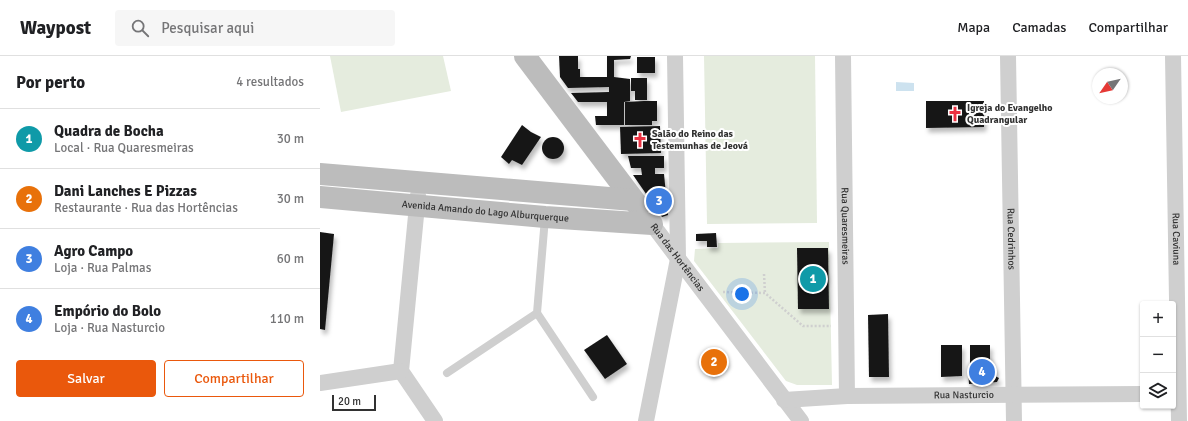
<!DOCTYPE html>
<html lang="pt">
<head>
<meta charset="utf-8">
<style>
	:root { --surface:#fff; --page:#f6f6f6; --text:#202124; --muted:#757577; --line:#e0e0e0; --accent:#ea580c }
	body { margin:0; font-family:Signika,sans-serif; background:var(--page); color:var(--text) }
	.controls { position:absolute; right:12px; bottom:12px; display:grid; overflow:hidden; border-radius:4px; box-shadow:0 1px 3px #0004 }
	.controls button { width:36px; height:36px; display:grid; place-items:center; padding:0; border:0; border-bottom:1px solid var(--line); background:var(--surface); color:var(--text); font:20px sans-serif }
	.compass { position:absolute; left:772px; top:12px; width:36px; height:36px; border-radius:50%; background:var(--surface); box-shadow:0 1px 3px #0004; rotate:236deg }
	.scale { position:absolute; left:12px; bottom:10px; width:44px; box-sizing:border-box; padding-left:4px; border:2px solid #323232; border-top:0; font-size:11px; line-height:14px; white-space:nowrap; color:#323232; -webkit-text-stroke:3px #fff; paint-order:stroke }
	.you { position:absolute; left:422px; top:238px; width:14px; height:14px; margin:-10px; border:3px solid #fff; border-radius:50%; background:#1a73e8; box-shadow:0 0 0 6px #1a73e833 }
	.badge { display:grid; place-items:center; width:26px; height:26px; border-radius:50%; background:var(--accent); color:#fff; font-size:13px; font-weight:700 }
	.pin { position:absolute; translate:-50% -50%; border:2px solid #fff; box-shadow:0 1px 4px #0006 }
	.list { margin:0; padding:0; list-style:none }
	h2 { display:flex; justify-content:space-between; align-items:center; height:52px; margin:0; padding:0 16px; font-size:17px }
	h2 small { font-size:13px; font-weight:400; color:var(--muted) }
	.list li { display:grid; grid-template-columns:26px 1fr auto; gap:12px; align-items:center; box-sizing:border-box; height:60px; padding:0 16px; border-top:1px solid var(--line) }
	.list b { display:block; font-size:15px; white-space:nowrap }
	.list p { margin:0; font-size:13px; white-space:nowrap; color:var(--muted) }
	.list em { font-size:13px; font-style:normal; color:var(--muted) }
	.actions { display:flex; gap:8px; padding:12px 16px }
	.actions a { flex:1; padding:9px 0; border:1px solid var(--accent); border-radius:4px; text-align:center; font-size:14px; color:var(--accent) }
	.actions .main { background:var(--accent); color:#fff }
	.icon { flex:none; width:22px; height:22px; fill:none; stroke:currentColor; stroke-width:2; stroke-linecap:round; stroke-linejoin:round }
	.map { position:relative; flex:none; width:868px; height:365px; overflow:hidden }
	header { display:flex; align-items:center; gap:24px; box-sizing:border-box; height:56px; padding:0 20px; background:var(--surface); border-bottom:1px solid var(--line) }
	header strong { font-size:19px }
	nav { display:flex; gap:22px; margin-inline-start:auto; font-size:14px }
	.search { width:280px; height:36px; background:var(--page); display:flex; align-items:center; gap:10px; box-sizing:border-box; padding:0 14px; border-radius:4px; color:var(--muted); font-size:15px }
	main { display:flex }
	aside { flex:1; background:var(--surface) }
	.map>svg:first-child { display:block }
	.green { fill:#e5ecde }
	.water { fill:#cde2ef }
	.building { fill:#191919; filter:url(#shadow) }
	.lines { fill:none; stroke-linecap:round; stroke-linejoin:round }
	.path { stroke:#cfcfcf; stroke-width:2.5; stroke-dasharray:2 2; stroke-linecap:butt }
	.lane { stroke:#cfcfcf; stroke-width:8 }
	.street { stroke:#cfcfcf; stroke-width:16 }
	.secondary { stroke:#bcbcbc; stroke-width:22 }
	.labels { text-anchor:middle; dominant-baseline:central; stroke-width:4; stroke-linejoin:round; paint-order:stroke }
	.poi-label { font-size:10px; font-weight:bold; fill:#323232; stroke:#fff; text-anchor:start }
	.street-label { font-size:10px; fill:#323232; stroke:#fff }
</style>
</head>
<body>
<header>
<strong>Waypost</strong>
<div class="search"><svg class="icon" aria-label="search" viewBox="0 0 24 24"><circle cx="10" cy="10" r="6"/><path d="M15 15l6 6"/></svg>Pesquisar aqui</div>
<nav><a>Mapa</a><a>Camadas</a><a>Compartilhar</a></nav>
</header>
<main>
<aside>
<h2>Por perto<small>4 resultados</small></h2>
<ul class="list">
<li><span class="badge" style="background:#0f9aa8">1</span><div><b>Quadra de Bocha</b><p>Local · Rua Quaresmeiras</p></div><em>30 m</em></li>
<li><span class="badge" style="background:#e8710a">2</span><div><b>Dani Lanches E Pizzas</b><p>Restaurante · Rua das Hortências</p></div><em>30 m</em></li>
<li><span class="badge" style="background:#3f7fe0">3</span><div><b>Agro Campo</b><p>Loja · Rua Palmas</p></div><em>60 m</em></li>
<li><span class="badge" style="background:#3f7fe0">4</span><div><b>Empório do Bolo</b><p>Loja · Rua Nasturcio</p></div><em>110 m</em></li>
</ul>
<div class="actions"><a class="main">Salvar</a><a>Compartilhar</a></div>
</aside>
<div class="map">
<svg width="868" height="365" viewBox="0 0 868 365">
	<defs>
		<filter id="shadow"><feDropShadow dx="2.5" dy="4.5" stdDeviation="2" flood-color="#0004"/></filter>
	</defs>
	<rect width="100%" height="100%" fill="#fff"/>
	<g class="green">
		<polygon points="10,0 123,0 131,35 21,56"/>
		<polygon points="384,0 495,0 497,167 387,168"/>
		<polygon points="509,186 512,329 477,329 466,325 374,205 375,193 398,192 398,187"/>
	</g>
	<polygon class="water" points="576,26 594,27 594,35 576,35"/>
	<g class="building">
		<polygon points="239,0 258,0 258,13 260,13 260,21 240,21"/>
		<polygon points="287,0 311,0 310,3 294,4 294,21 310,23 310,45 304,46 304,69 276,69 275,60 287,60 287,46 258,46 251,37 289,36 289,31 248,32 240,21 287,21"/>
		<rect x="317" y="1" width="18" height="16"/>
		<polygon points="311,22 327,22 327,44 315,44 315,35 311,35"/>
		<polygon points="324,45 337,45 337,65 332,65 332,69 305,69 305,46"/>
		<polygon points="606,45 664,45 664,71 606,72"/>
		<polygon points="202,69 211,76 221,81 202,109 192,104 189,108 181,101"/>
		<polygon points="340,70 341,97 301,98 300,71"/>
		<circle cx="233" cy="92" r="11"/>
		<polygon points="308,100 344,100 344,112 335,112 335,118 344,118 348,159 342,161 313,119 322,119 321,112 311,112"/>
		<polygon points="0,176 14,178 5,274 0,273"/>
		<polygon points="396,177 397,191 387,191 387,185 376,185 376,178"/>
		<polygon points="477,192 508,192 509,253 478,253"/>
		<polygon points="568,258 569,321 549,321 548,259"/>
		<polygon points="287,279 307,308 285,323 264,294"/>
		<polygon points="621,289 642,289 642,320 621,321"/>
		<polygon points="650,289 670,289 670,311 675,311 675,320 679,322 677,326 649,328 648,312 650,312"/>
		<polygon points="397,293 407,307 391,319 381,305"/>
	</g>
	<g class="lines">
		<g class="path">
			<polyline points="444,218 445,237"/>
			<polyline points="403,236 445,237 483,270 511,270"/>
		</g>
		<g class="lane">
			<polyline points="217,257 273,341"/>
			<polyline points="127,317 217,257 225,162"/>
		</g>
		<g class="street">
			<path id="s1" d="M523 0 527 340"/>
			<path id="s2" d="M688 0 694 365"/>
			<path id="s3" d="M853 0 859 365"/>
			<polyline points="98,139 81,315 115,365"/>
			<path id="s4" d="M332 168 481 365"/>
			<polyline points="0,327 81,315"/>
			<path id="s5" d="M464 344 527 340 823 338"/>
			<polyline points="326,365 358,203 355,0"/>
		</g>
		<g class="secondary">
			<polyline points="205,0 319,151"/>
			<polyline points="0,118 313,144"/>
			<path id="s6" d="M0 141 225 161 332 168"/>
		</g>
	</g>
	<defs>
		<symbol id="church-bare" viewBox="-9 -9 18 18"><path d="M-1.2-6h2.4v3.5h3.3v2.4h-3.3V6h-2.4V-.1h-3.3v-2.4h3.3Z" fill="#eb3242" stroke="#fff" stroke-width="2.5" paint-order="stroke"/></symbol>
	</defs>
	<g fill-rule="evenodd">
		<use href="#church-bare" x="624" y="47" width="22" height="22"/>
		<use href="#church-bare" x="309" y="73" width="22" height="22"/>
	</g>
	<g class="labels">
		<g class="poi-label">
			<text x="647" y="52">Igreja do Evangelho<tspan x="647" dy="12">Quadrangular</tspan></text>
			<text x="332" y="78">Salão do Reino das<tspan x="332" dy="12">Testemunhas de Jeová</tspan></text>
		</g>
		<g class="street-label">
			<text stroke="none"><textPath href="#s6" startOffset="166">Avenida Amando do Lago Alburquerque</textPath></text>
			<text stroke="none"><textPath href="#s1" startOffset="170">Rua Quaresmeiras</textPath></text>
			<text stroke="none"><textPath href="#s2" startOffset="183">Rua Cedrinhos</textPath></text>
			<text stroke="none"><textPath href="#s3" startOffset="183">Rua Caviuna</textPath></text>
			<text stroke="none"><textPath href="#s4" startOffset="42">Rua das Hortências</textPath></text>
			<text stroke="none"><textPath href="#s5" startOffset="180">Rua Nasturcio</textPath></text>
		</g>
	</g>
</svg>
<div class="controls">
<button>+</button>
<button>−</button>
<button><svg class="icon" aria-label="layers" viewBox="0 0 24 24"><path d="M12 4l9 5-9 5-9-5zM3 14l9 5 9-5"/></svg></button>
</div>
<svg class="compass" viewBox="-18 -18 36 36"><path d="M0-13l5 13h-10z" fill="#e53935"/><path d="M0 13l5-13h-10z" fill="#757577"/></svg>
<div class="scale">20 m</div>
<div class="you"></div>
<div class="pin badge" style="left:493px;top:223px;background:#0f9aa8">1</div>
<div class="pin badge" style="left:394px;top:306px;background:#e8710a">2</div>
<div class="pin badge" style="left:339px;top:145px;background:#3f7fe0">3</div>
<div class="pin badge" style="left:662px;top:316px;background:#3f7fe0">4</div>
</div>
</main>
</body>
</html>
